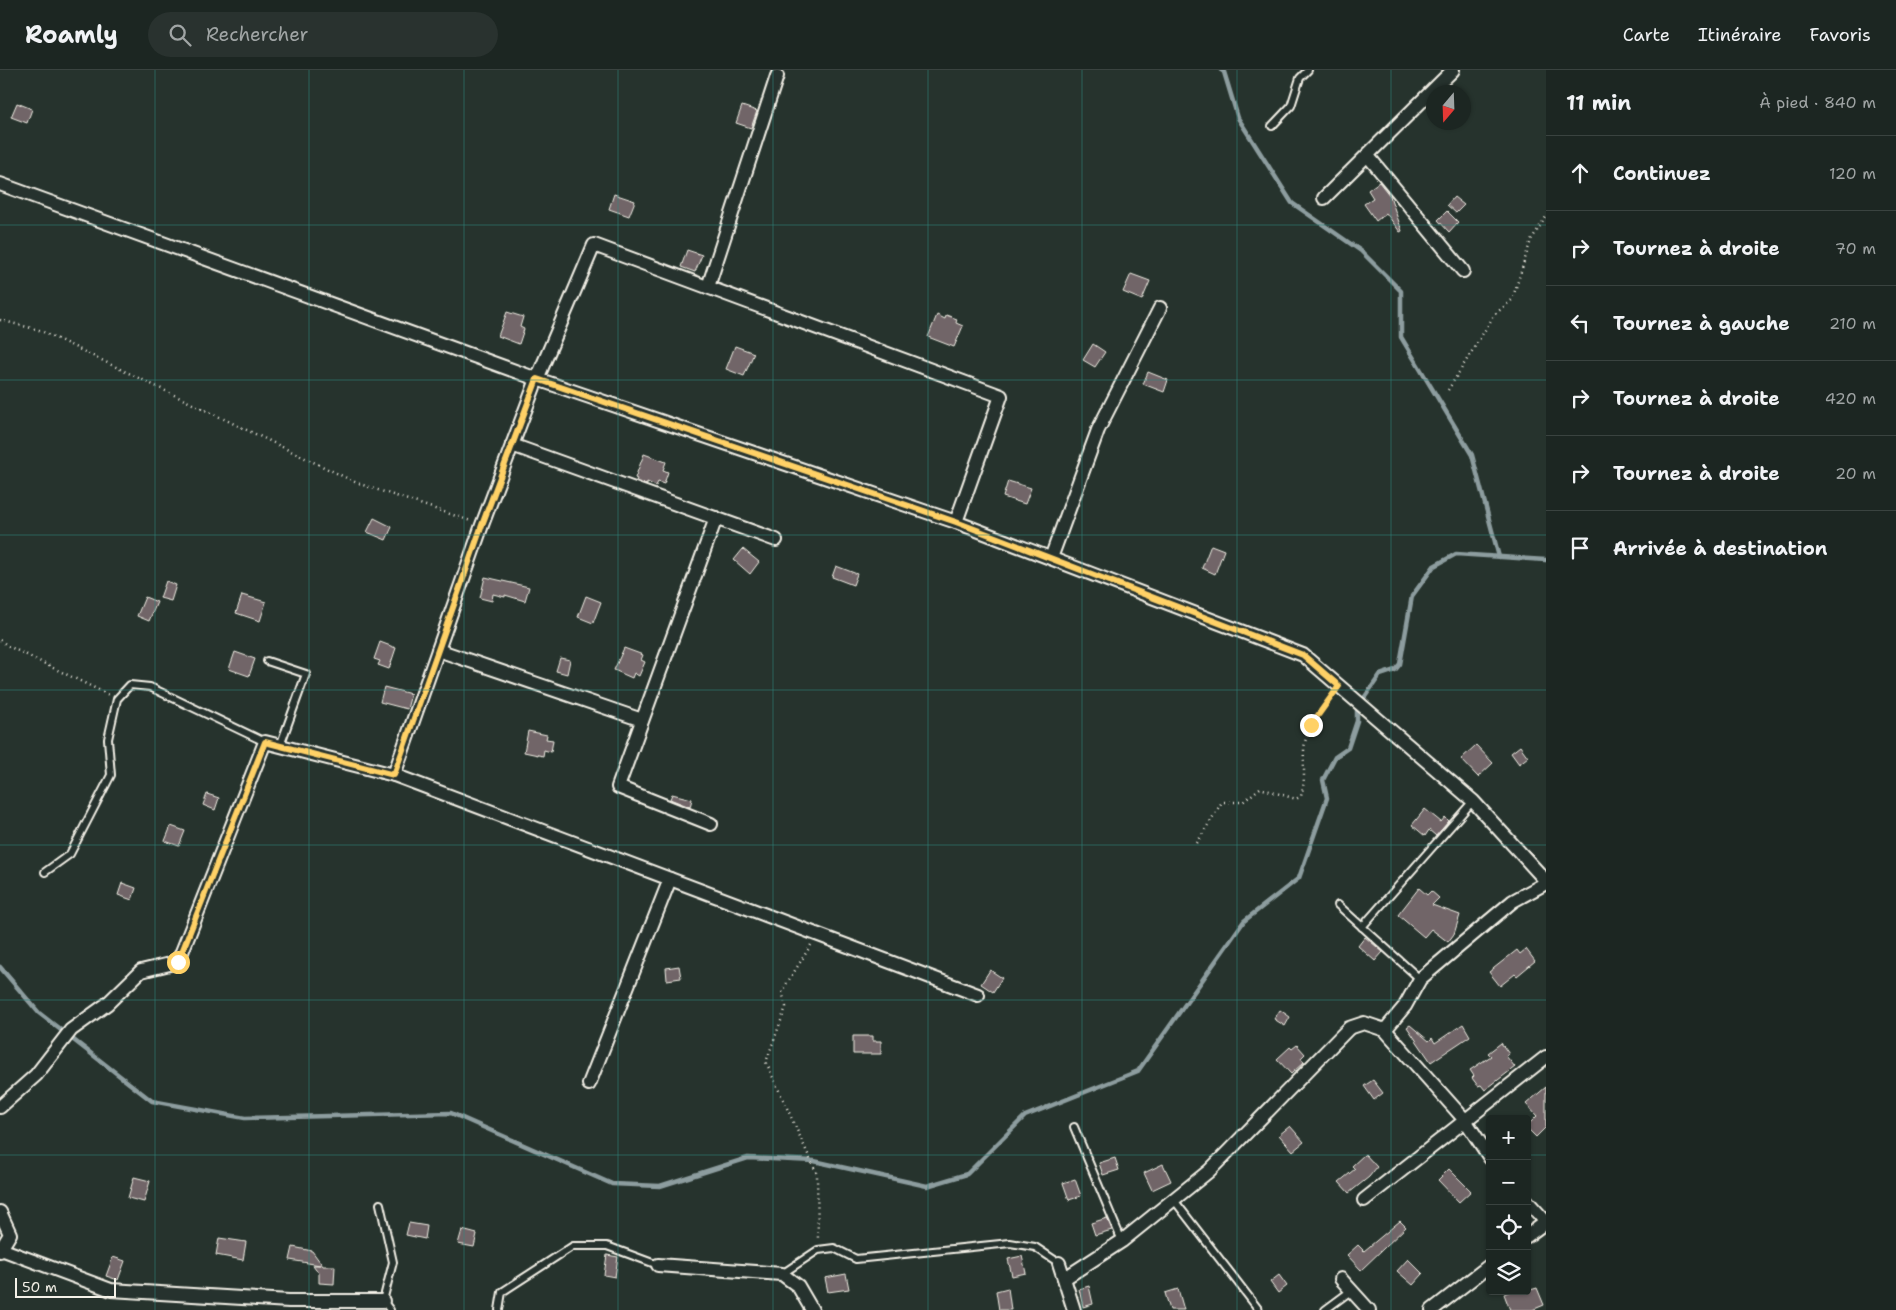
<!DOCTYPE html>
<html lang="fr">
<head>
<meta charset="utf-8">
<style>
	:root { --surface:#1c2622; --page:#29322f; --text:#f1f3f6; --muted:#a0a5a5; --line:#3a4340 }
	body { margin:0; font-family:"Shantell Sans",sans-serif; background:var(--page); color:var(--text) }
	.controls { position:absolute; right:15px; bottom:15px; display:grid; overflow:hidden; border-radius:5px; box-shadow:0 1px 4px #0004 }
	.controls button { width:45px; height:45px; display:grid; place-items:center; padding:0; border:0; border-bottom:1px solid var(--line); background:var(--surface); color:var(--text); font:25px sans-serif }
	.compass { position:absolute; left:1426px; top:15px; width:45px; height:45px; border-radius:50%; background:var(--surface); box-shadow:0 1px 4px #0004; rotate:199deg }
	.scale { position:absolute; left:15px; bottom:12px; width:101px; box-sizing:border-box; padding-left:5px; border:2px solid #f4f1e8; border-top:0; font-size:14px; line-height:18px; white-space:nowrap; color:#f4f1e8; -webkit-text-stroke:4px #26332d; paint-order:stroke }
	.stop { position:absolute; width:15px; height:15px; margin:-11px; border:4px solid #ffd166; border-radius:50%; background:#fff }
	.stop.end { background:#ffd166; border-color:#fff; box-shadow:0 1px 5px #0008 }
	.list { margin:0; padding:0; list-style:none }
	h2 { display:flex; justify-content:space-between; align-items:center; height:65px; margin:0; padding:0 20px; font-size:21px }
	h2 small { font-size:16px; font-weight:400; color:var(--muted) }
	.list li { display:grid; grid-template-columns:32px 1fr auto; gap:15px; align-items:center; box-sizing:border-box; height:75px; padding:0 20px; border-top:1px solid var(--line) }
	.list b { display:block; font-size:19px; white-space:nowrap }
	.list em { font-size:16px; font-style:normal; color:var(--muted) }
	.icon { flex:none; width:28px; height:28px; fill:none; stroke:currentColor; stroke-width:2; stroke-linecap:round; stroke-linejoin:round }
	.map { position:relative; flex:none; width:1546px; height:1240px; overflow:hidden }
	header { display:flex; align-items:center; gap:30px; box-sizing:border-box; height:70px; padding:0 25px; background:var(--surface); border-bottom:1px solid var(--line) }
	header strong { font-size:24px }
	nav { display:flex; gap:28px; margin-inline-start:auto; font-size:18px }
	.search { width:350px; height:45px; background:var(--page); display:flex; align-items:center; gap:12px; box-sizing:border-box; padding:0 18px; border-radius:28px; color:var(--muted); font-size:19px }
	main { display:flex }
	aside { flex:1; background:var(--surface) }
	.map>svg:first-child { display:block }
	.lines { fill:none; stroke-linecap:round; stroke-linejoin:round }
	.stream { stroke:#8d9d9f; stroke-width:4.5 }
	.building { fill:#716567; stroke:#f4f1e8 }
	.service-casing { stroke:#f4f1e8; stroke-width:10 }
	.minor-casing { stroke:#f4f1e8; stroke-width:16 }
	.path { stroke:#f4f1e8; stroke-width:2.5; stroke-dasharray:1 4; stroke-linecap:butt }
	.service { stroke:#26332d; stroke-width:6 }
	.minor { stroke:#26332d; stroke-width:12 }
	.route { stroke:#ffd166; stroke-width:6 }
	.grid { fill:none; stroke:#318880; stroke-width:1; stroke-opacity:0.55 }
</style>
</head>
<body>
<header>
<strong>Roamly</strong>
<div class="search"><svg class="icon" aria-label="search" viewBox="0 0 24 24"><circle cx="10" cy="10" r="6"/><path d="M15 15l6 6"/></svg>Rechercher</div>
<nav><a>Carte</a><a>Itinéraire</a><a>Favoris</a></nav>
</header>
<main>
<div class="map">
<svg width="1546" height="1240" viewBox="0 0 1546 1240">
	<rect width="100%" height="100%" fill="#26332d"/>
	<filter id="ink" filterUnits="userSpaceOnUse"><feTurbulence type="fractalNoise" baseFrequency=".02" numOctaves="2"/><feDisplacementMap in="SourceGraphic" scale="10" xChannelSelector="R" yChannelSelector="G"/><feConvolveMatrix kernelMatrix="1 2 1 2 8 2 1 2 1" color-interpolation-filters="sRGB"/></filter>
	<g filter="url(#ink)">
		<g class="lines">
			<g class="stream">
				<polyline points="1221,0 1224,2 1238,48 1292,133 1361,181 1401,221 1401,267 1472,385 1499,487"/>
				<polyline points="0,897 39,943 152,1031 245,1048 451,1043 612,1114 660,1116 748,1088 814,1091 927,1116 967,1104 1025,1046 1138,1001 1244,851 1299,808 1327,728 1323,710 1335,687 1348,678 1357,651 1357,639 1362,631 1380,605 1395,600 1400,594 1412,526 1434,496 1456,484 1546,490"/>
			</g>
		</g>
		<g class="building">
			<polygon points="17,33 32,39 27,53 11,47"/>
			<polygon points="742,36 757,41 751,58 736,53"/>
			<polygon points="1379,112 1390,126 1402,161 1400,162 1386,143 1376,151 1364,134 1373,128 1368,120"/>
			<polygon points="614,124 635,131 629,146 609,139"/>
			<polygon points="1454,127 1464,135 1456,143 1447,135"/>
			<polygon points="1447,141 1458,152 1449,162 1438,150"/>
			<polygon points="687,180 702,185 695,202 681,197"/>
			<polygon points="1131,204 1150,211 1142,230 1123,222"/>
			<polygon points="507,242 523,247 520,257 524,259 519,274 498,266"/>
			<polygon points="937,245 945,249 946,245 957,249 956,253 963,256 954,277 928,267"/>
			<polygon points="1093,274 1105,282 1095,297 1083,290"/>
			<polygon points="735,276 754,283 744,306 726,299"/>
			<polygon points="1148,302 1168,310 1164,322 1143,314"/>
			<polygon points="644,384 666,392 663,400 668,402 664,414 658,412 656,416 647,412 647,415 636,411 637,409 635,408"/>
			<polygon points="1008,411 1031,418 1025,434 1003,427"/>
			<polygon points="374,448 392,457 386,470 367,462"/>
			<polygon points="1211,475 1224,480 1215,504 1202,498"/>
			<polygon points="743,479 759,492 750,504 734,490"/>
			<polygon points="836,496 857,504 853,515 832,507"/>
			<polygon points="485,507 529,517 525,531 505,525 505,527 493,524 492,531 480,528"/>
			<polygon points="166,511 176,515 171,531 160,528"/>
			<polygon points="242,525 266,532 260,551 236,543"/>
			<polygon points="586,526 601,532 593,553 578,547"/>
			<polygon points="145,527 157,532 149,551 137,546"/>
			<polygon points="380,572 396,578 389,599 378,595 380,591 374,589"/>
			<polygon points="624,578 643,585 641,590 645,592 639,606 634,603 632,608 614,600"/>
			<polygon points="235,582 255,589 249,606 229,599"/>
			<polygon points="560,588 570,590 567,604 556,601"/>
			<polygon points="384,617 411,624 407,639 380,632"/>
			<polygon points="528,661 547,665 546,669 553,670 551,682 544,680 543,686 524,682"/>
			<polygon points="1476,675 1493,693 1478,707 1461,689"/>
			<polygon points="1520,676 1528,687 1519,694 1511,683"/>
			<polygon points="207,724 219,728 215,740 203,735"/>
			<polygon points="672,724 692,729 690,737 670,729"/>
			<polygon points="1425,739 1441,752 1445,747 1449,751 1436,766 1429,760 1425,766 1412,755"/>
			<polygon points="171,756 185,761 179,776 165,771"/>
			<polygon points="122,813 136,818 132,830 118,825"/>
			<polygon points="1419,818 1427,825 1431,821 1439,828 1432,835 1460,845 1454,864 1448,872 1431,859 1424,867 1398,845"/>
			<polygon points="1365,867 1383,882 1375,891 1358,876"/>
			<polygon points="1526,879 1535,891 1517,906 1515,904 1500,916 1489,902 1517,880 1520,884"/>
			<polygon points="679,896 681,908 667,910 666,898"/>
			<polygon points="990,900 1002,908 993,922 981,914"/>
			<polygon points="1280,940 1290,947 1285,956 1274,949"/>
			<polygon points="1463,954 1470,966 1431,992 1407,957 1410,955 1429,971 1432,968 1435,973"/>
			<polygon points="853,966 873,966 873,971 881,971 881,984 853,984"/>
			<polygon points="1501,973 1509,984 1506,986 1515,997 1485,1020 1481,1015 1478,1016 1472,1008 1474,1006 1470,1000 1491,986 1488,983"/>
			<polygon points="1297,975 1305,984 1301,988 1304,992 1291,1004 1277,989 1290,977 1292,979"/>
			<polygon points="1373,1010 1383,1023 1374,1030 1364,1016"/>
			<polygon points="1546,1017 1546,1057 1536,1067 1527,1058 1527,1056 1537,1046 1526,1034"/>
			<polygon points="1290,1056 1304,1072 1293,1081 1279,1065"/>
			<polygon points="1365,1084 1377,1097 1369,1107 1349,1123 1339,1112 1355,1099 1352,1096"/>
			<polygon points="1115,1088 1119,1100 1103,1105 1099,1093"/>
			<polygon points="1163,1094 1171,1111 1152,1120 1144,1103"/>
			<polygon points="1449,1099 1471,1121 1459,1132 1438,1110"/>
			<polygon points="134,1107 150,1111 144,1132 128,1128"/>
			<polygon points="1075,1109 1081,1126 1069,1130 1063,1113"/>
			<polygon points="1107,1148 1112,1160 1095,1165 1091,1153"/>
			<polygon points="1400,1151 1406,1157 1361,1200 1347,1185 1358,1175 1364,1181"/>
			<polygon points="409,1153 427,1156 425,1169 406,1165"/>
			<polygon points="462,1160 477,1164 474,1177 458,1174"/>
			<polygon points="219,1168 246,1172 243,1190 216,1185"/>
			<polygon points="293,1177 312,1181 323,1196 335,1196 334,1214 319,1213 319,1203 313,1195 320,1195 290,1190"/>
			<polygon points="607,1185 618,1187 615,1207 604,1205"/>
			<polygon points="1022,1186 1026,1203 1012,1206 1008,1189"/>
			<polygon points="113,1187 125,1191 118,1210 106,1206"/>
			<polygon points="1408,1189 1423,1204 1413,1215 1397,1201"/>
			<polygon points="846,1204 849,1219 828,1222 825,1208"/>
			<polygon points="1279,1205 1287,1216 1278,1223 1270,1212"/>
			<polygon points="1089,1216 1093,1234 1083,1237 1079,1219"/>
			<polygon points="1008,1218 1011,1240 999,1240 996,1221"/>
			<polygon points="1537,1218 1544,1235 1532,1240 1510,1240 1504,1224 1511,1221 1527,1221"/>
			<polygon points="1178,1219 1184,1240 1170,1240 1165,1223"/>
		</g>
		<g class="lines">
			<defs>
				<g id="service">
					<polyline points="1272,56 1291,36 1300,8 1308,0"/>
					<polyline points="267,591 306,604 280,676"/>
					<polyline points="45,802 70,784 111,705 108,669 117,629 130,615 150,617 265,672"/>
					<polyline points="1338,835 1420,909"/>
					<polyline points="1362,857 1473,731"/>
					<polyline points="1074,1057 1122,1171"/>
					<polyline points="1174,1130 1259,1240"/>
					<polyline points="380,1134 393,1192 383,1231 390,1240"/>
					<polyline points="782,1204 818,1180 834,1178 856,1189 1010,1173 1035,1177 1059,1193"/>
					<polyline points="499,1240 502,1222 573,1176 607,1176 658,1195"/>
					<polyline points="1325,1240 1352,1220"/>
				</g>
				<g id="minor">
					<polyline points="1368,86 1463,201"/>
					<polyline points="0,114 537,309 956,452 1303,585 1473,731 1546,811"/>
					<polyline points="1324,128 1453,0"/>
					<polyline points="708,217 777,6"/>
					<polyline points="512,375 776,470"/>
					<polyline points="1051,488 1098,360 1160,238"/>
					<polyline points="438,580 642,650"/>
					<polyline points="394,705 482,455 537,309 594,175 1001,326 956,452"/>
					<polyline points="711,754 618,717 716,448"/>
					<polyline points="1385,960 1405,936 1420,909 1513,831 1546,813"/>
					<polyline points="589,1014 670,809"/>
					<polyline points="0,1037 36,1005 71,960 107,934 141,901 178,892 265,672 394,705 978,925"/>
					<polyline points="1364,1130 1546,987"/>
					<polyline points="1527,1131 1546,1152"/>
					<polyline points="0,1142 10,1164 1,1179"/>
					<polyline points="1527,1166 1546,1152"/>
					<polyline points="0,1181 1,1179 111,1220 289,1231 383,1231"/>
					<polyline points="1059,1193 1074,1240"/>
					<polyline points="658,1195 782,1204 798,1216 812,1240"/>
					<polyline points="1065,1208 1122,1171 1209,1101 1349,958 1364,953 1385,960 1465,1050 1490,1088"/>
					<polyline points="1341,1209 1369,1240"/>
					<polyline points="1432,1240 1490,1195"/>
				</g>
			</defs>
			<use href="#service" class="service-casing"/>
			<use href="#minor" class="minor-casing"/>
			<g class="path">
				<polyline points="0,250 39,260 357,413 471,451"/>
				<polyline points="1448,320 1495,244 1512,230 1531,170 1546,147"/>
				<polyline points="0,570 8,576 109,625"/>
				<path d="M1197 773 1222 732H1243L1260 718 1296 729 1301 726C1306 709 1303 697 1304 680 1305 659 1321 641 1333 625"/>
				<polyline points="811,875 782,921 786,937 766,992 817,1104 818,1171"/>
			</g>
			<use href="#service" class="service"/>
			<use href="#minor" class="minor"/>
		</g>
	</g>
	<g class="lines" filter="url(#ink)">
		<polyline class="route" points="178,892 265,672 394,705 482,455 537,309 956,452 1303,585 1339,616 1311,655"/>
	</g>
	<path class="grid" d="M155 0V1240M309 0V1240M464 0V1240M618 0V1240M773 0V1240M928 0V1240M1082 0V1240M1237 0V1240M1391 0V1240M0 155H1546M0 310H1546M0 465H1546M0 620H1546M0 775H1546M0 930H1546M0 1085H1490M1527 1085H1546"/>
</svg>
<div class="controls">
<button>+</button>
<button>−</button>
<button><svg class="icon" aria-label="locate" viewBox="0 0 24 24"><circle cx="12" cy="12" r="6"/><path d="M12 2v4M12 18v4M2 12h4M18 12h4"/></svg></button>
<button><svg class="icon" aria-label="layers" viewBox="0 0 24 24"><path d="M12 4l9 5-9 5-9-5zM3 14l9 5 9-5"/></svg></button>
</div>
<svg class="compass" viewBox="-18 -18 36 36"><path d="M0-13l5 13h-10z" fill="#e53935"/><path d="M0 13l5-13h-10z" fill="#a0a5a5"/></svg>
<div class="scale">50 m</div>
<div class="stop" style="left:178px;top:892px"></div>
<div class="stop end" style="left:1311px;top:655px"></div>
</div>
<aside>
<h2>11 min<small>À pied · 840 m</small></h2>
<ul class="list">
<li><svg class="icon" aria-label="ahead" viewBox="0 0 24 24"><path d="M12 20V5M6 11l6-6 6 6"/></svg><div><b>Continuez</b></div><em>120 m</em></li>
<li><svg class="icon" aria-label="right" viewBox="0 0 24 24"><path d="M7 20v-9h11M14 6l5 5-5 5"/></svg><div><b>Tournez à droite</b></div><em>70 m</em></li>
<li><svg class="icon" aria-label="left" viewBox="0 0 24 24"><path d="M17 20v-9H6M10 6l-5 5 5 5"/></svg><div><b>Tournez à gauche</b></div><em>210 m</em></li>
<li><svg class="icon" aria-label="right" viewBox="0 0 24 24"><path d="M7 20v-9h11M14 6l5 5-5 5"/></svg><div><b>Tournez à droite</b></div><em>420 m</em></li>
<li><svg class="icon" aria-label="right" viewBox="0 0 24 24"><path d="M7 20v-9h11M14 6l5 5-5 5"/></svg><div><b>Tournez à droite</b></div><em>20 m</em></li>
<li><svg class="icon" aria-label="arrive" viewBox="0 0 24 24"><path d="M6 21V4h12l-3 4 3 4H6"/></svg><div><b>Arrivée à destination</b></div></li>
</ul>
</aside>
</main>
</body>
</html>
